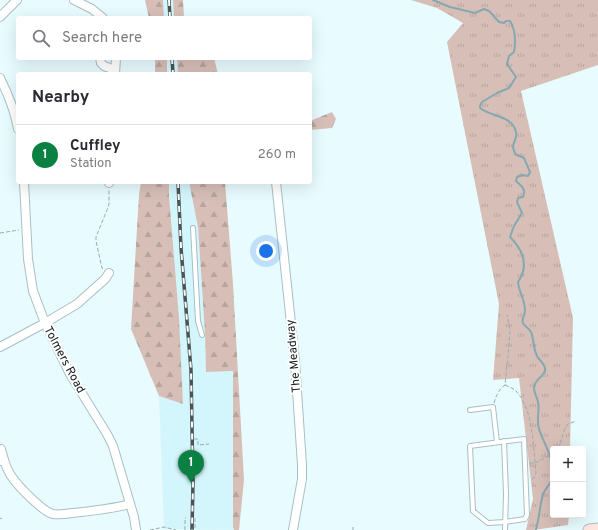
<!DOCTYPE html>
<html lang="en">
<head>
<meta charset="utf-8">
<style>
	:root { --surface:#fff; --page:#f7f7f7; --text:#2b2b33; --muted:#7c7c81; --line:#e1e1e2; --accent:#0b8043 }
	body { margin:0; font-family:Overpass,sans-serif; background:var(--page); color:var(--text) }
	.controls { position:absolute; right:12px; bottom:12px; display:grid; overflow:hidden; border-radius:4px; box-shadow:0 4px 16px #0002 }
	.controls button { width:36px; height:36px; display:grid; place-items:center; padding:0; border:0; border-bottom:1px solid var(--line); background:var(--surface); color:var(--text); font:20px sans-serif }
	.you { position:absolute; left:266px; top:251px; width:14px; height:14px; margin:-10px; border:3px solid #fff; border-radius:50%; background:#1a73e8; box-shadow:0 0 0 6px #1a73e833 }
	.badge { display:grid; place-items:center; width:26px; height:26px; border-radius:50%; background:var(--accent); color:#fff; font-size:13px; font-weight:700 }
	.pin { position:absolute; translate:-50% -33px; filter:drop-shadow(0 1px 2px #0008) }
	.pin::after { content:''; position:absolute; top:21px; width:14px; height:12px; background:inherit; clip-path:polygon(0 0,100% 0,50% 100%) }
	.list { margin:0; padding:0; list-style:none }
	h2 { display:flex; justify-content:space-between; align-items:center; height:52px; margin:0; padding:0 16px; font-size:17px }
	h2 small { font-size:13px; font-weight:400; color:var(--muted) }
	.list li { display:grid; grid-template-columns:26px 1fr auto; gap:12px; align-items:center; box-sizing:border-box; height:60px; padding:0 16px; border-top:1px solid var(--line) }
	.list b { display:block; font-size:15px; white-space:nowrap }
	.list p { margin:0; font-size:13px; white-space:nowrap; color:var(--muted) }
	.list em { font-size:13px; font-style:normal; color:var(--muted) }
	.icon { flex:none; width:22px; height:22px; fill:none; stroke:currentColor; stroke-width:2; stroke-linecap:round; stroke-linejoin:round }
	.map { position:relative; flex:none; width:598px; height:530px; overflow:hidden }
	.search { position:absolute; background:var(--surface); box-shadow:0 4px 16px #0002; left:16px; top:16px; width:296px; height:44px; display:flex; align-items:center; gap:10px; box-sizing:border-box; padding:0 14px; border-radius:4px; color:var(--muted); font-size:15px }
	.panel { position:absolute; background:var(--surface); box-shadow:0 4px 16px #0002; left:16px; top:72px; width:296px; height:112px; border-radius:4px }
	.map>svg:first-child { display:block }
	.built { fill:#d3f6fc }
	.grass { fill:url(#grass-tufts) }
	.forest { fill:url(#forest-firs) }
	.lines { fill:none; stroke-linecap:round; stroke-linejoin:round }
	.stream { stroke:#84a9b0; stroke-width:2 }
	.service-casing { stroke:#a8bfc4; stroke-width:6 }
	.minor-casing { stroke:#a8bfc4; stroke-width:10 }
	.secondary-casing { stroke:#a8bfc4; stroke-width:13 }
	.path { stroke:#9cabae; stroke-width:1; stroke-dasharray:4 2; stroke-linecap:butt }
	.service { stroke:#fff; stroke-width:4 }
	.minor { stroke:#fff; stroke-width:8 }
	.secondary { stroke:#fee6de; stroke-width:11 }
	.rail-casing { stroke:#495456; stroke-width:3.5 }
	.rail { stroke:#fff; stroke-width:2; stroke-dasharray:6; stroke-linecap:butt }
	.labels { text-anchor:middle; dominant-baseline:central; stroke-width:4; stroke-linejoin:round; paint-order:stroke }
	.street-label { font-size:12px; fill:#121a1c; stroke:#fff }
</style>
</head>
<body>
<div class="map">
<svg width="598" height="530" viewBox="0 0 598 530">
	<defs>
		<pattern id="grass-tufts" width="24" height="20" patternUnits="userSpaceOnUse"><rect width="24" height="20" fill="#d7bfb8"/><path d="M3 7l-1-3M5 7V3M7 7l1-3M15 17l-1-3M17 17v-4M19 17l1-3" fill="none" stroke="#b8a49e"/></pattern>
		<pattern id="forest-firs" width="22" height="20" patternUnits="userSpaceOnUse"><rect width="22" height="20" fill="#d7bfb8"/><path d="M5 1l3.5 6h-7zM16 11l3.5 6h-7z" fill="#b8a49e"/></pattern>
	</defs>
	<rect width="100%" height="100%" fill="#e8fbff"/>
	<g class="built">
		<polygon points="163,0 173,0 174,18 164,18"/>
		<polygon points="167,58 177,58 178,74 167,74"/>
		<polygon points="169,182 189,182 198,227 205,334 206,372 233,371 233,527 234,530 164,529 159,396 183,404"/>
	</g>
	<polygon class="grass" points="411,0 598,0 598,65 521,91 573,318 570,449 553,449 553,515 569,515 568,525 534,530 526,530 533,499 519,378 493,380 499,304 447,42 463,23 437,8"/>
	<g class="forest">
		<polygon points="145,0 163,0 164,18 149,18"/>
		<polygon points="173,0 183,0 184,18 174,18"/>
		<rect x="155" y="58" width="12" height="16"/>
		<polygon points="177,58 214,58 218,74 178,74"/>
		<polygon points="332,112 336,119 332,128 310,130 310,121"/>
		<polygon points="141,182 169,182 169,195 179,318 183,404 159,396 131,329 139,195"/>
		<polygon points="189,182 225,182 233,284 244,480 239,530 234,530 233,527 233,371 206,372 205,334 198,227"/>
	</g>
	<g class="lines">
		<path class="stream" d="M433 0 450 7 475 13 484 9 489 11 499 22 504 23 506 21H510C516 31 516 41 514 52L509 56 507 64 516 77 509 88 497 93 482 102 480 106V108C491 117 512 115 516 132 518 137 513 142 513 147 513 148 515 153 515 154L524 158 530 172 528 176 523 175 517 177 516 181C522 187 526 188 523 197L518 198 517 202 522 213 514 226 510 237C524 251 529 266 518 282 519 293 525 299 525 311 525 315 521 319 523 323 524 326 529 328 531 332 534 339 533 348 537 356 539 360 544 363 545 368 547 376 534 378 534 388 534 393 537 397 538 402 540 411 536 420 539 429 543 442 551 452 552 466 552 470 552 477 551 481 549 486 545 489 543 494 540 506 539 518 536 530"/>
		<defs>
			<g id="service">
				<polyline points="193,228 198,321 202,335"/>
				<polyline points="470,410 493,407 497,442"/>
				<polygon points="524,439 527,515 525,519 505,522 488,523 473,511 470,446"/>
				<polyline points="504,441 506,494 505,530"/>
			</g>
			<g id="minor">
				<polyline points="74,0 92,9 103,18"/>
				<polyline points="0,17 17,0"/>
				<polyline points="100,58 101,63 104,66 115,70"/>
				<polyline points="115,74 116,58"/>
				<path d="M0 78C8 94 15 111 18 129"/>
				<polyline points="24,182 28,259 33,291 45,323 70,374 107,434 113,446 134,517 136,530"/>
				<polyline points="276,182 295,361 302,465 302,479 293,530"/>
				<polyline points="109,183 109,182"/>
				<polyline points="0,347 45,323 77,304 105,279 109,273"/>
				<polyline points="1,449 4,460"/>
				<path d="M0 461 4 460C6 466 8 472 12 477 18 486 43 512 53 514 59 515 66 514 72 513 92 511 111 509 130 504"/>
			</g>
			<polyline id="secondary" points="589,530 598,529"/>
		</defs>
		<use href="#service" class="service-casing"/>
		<use href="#minor" class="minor-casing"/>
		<use href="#secondary" class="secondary-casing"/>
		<g class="path">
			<polyline points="0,233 19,230"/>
			<polyline points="103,269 102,268 96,241 96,237 107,210 109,204 109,189"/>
			<path d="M505 385C509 387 513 388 516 391 534 410 533 448 536 473L534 478 531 480"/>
			<path d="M494 403C496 396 499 389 505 385L509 345 510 330 507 315"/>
			<polyline points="194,439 198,439 198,445 209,444"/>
			<polyline points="558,449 559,447 565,428 568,424 576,421"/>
			<polyline points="529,463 535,463 553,454"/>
			<polyline points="0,518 2,519"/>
			<polyline points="195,518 195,530"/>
			<polyline points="353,527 353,530"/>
			<polyline points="150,530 164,527 176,530"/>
			<polyline points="185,530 185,518 186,518"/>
		</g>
		<use href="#service" class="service"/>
		<use href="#minor" class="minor"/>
		<use href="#secondary" class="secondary"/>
		<defs>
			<g id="rail">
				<polyline points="169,0 170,18"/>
				<polyline points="172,58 173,74"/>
				<polyline points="178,182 181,248 191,370 193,483 192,530"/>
			</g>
		</defs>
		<use href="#rail" class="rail-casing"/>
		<use href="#rail" class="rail"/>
	</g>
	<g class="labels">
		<g class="street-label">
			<text transform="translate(294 356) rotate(-95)">The Meadway</text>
			<text transform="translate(64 360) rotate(62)">Tolmers Road</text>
		</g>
	</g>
</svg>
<div class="controls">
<button>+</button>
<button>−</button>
</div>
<div class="you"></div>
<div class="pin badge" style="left:191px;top:483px">1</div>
<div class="search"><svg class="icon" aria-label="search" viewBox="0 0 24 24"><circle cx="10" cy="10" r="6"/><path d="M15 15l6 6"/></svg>Search here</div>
<section class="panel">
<h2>Nearby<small></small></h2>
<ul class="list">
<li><span class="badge">1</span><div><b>Cuffley</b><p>Station</p></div><em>260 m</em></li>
</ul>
</section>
</div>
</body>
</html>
